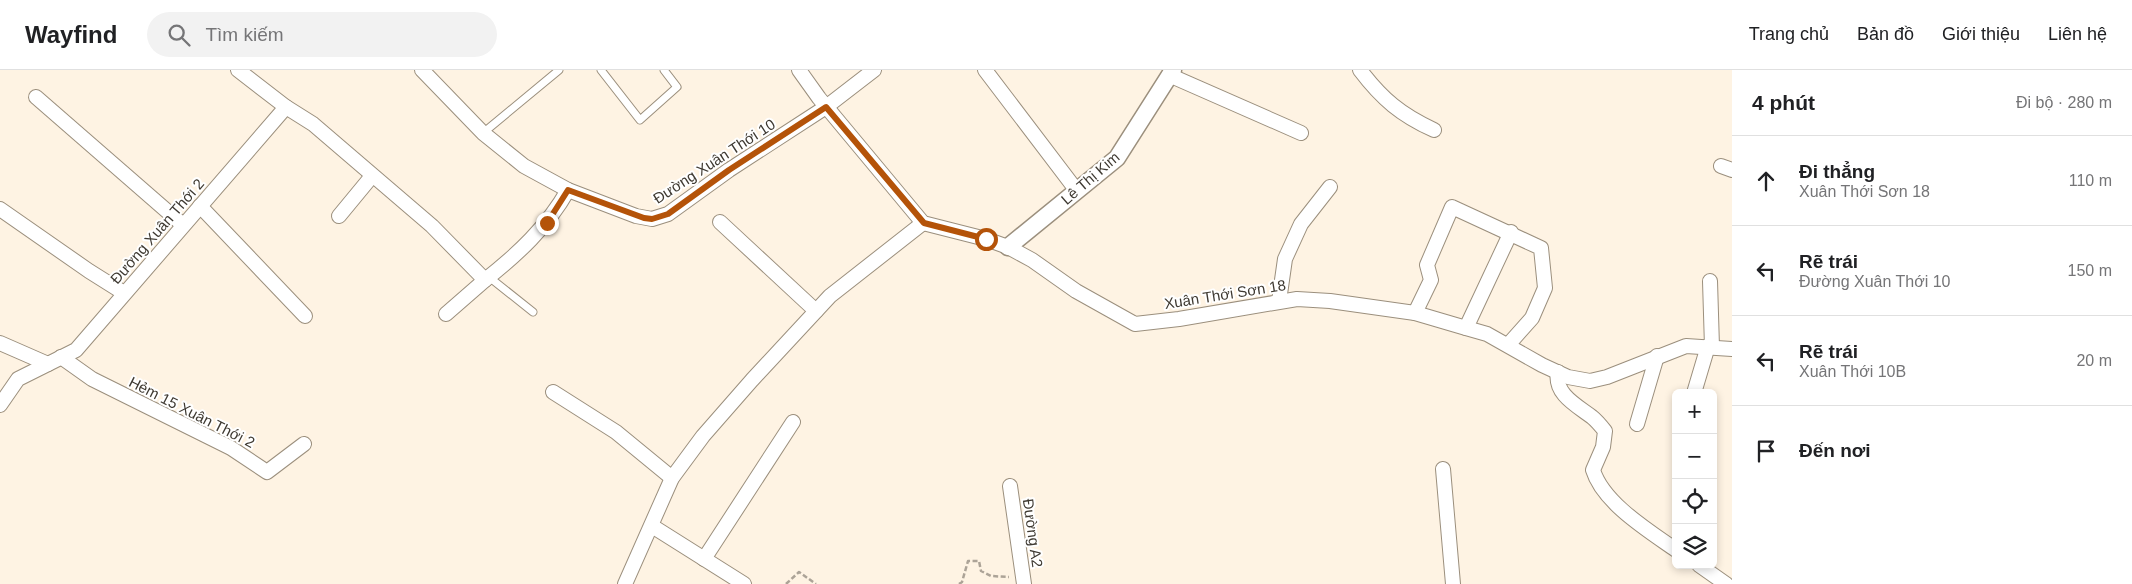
<!DOCTYPE html>
<html lang="vi">
<head>
<meta charset="utf-8">
<style>
	:root { --surface:#fff; --page:#f2f2f2; --text:#202124; --muted:#757577; --line:#e0e0e0 }
	body { margin:0; font-family:Arial,sans-serif; background:var(--page); color:var(--text) }
	.controls { position:absolute; right:15px; bottom:15px; display:grid; overflow:hidden; border-radius:8px; box-shadow:0 2px 8px #0003 }
	.controls button { width:45px; height:45px; display:grid; place-items:center; padding:0; border:0; border-bottom:1px solid var(--line); background:var(--surface); color:var(--text); font:25px sans-serif }
	.stop { position:absolute; width:15px; height:15px; margin:-11px; border:4px solid #b45309; border-radius:50%; background:#fff }
	.stop.end { background:#b45309; border-color:#fff; box-shadow:0 1px 5px #0008 }
	.list { margin:0; padding:0; list-style:none }
	h2 { display:flex; justify-content:space-between; align-items:center; height:65px; margin:0; padding:0 20px; font-size:21px }
	h2 small { font-size:16px; font-weight:400; color:var(--muted) }
	.list li { display:grid; grid-template-columns:32px 1fr auto; gap:15px; align-items:center; box-sizing:border-box; height:90px; padding:0 20px; border-top:1px solid var(--line) }
	.list b { display:block; font-size:19px; white-space:nowrap }
	.list p { margin:0; font-size:16px; white-space:nowrap; color:var(--muted) }
	.list em { font-size:16px; font-style:normal; color:var(--muted) }
	.icon { flex:none; width:28px; height:28px; fill:none; stroke:currentColor; stroke-width:2; stroke-linecap:round; stroke-linejoin:round }
	.map { position:relative; flex:none; width:1732px; height:514px; overflow:hidden }
	header { display:flex; align-items:center; gap:30px; box-sizing:border-box; height:70px; padding:0 25px; background:var(--surface); border-bottom:1px solid var(--line) }
	header strong { font-size:24px }
	nav { display:flex; gap:28px; margin-inline-start:auto; font-size:18px }
	.search { width:350px; height:45px; background:var(--page); display:flex; align-items:center; gap:12px; box-sizing:border-box; padding:0 18px; border-radius:28px; color:var(--muted); font-size:19px }
	main { display:flex }
	aside { flex:1; background:var(--surface) }
	.map>svg:first-child { display:block }
	.lines { fill:none; stroke-linecap:round; stroke-linejoin:round }
	.service-casing { stroke:#9b8f7d; stroke-width:9 }
	.minor-casing { stroke:#9b8f7d; stroke-width:16 }
	.tertiary-casing { stroke:#9b8f7d; stroke-width:19 }
	.path { stroke:#aca397; stroke-width:2.5; stroke-dasharray:5 2.5; stroke-linecap:butt }
	.service { stroke:#fff; stroke-width:7 }
	.minor { stroke:#fff; stroke-width:14 }
	.tertiary { stroke:#fff; stroke-width:16 }
	.route { stroke:#b45309; stroke-width:6 }
	.labels { text-anchor:middle; dominant-baseline:central; stroke-width:4; stroke-linejoin:round; paint-order:stroke }
	.street-label { font-size:15px; fill:#3e3931; stroke:#fff }
</style>
</head>
<body>
<header>
<strong>Wayfind</strong>
<div class="search"><svg class="icon" aria-label="search" viewBox="0 0 24 24"><circle cx="10" cy="10" r="6"/><path d="M15 15l6 6"/></svg>Tìm kiếm</div>
<nav><a>Trang chủ</a><a>Bản đồ</a><a>Giới thiệu</a><a>Liên hệ</a></nav>
</header>
<main>
<div class="map">
<svg width="1732" height="514" viewBox="0 0 1732 514">
	<rect width="100%" height="100%" fill="#fef3e3"/>
	<g class="lines">
		<defs>
			<g id="service">
				<polyline points="601,0 640,50 677,17 664,0"/>
				<polyline points="483,63 559,0"/>
				<polyline points="489,207 533,242"/>
			</g>
			<g id="minor">
				<polyline points="422,0 483,63 524,96 568,120 636,146 652,149 668,144 729,100 826,37 874,0"/>
				<polyline points="799,0 819,28 923,153 986,169 1008,177 1032,190 1076,221 1135,254 1179,249 1297,229 1330,231 1415,243 1466,258 1487,264 1542,295 1568,307 1590,311 1607,307 1686,276 1732,279"/>
				<polyline points="985,0 1077,121"/>
				<path d="M1360 0C1382 29 1401 45 1434 60"/>
				<polyline points="1169,5 1301,63"/>
				<polyline points="36,27 183,155"/>
				<polyline points="286,37 313,54 432,156 485,210 446,244"/>
				<polyline points="1721,96 1732,100"/>
				<polyline points="200,136 305,246"/>
				<polyline points="0,139 89,201 124,223"/>
				<polyline points="339,146 372,106"/>
				<polyline points="720,152 816,241"/>
				<path d="M485 210C518 184 547 157 568 120"/>
				<polyline points="1710,211 1712,277"/>
				<polyline points="1279,231 1285,189 1301,154 1330,117"/>
				<polyline points="1415,243 1431,210 1427,195 1452,137 1541,178 1545,218 1532,248 1508,275"/>
				<polyline points="1466,258 1511,162"/>
				<polyline points="0,273 48,294"/>
				<polyline points="61,287 92,309 231,378 267,402 304,374"/>
				<path d="M1558 302C1554 324 1576 335 1592 347 1597 351 1601 356 1605 361L1603 377 1593 400C1603 433 1649 461 1676 480"/>
				<polyline points="553,322 616,362 672,408"/>
				<polyline points="1694,323 1708,276"/>
				<polyline points="0,335 18,309 76,280 286,37 238,0"/>
				<polyline points="1637,354 1657,286"/>
				<polyline points="1443,399 1453,514"/>
				<polyline points="1010,416 1024,514"/>
				<polyline points="652,456 744,514"/>
				<polyline points="704,489 793,352"/>
				<polyline points="1699,495 1726,514"/>
				<polyline points="625,514 672,408 703,366 752,310 830,226 923,153"/>
			</g>
			<polyline id="tertiary" points="1008,177 1117,88 1173,0"/>
		</defs>
		<use href="#service" class="service-casing"/>
		<use href="#minor" class="minor-casing"/>
		<use href="#tertiary" class="tertiary-casing"/>
		<g class="path">
			<polyline points="786,514 799,502 816,514"/>
			<polyline points="959,514 962,512 968,491 979,491 981,501 991,506 1009,507"/>
		</g>
		<use href="#service" class="service"/>
		<use href="#minor" class="minor"/>
		<use href="#tertiary" class="tertiary"/>
	</g>
	<g class="lines">
		<polyline class="route" points="547,153 568,120 644,148 652,149 668,144 729,100 826,37 924,153 986,169"/>
	</g>
	<g class="labels">
		<g class="street-label">
			<text transform="translate(714 91) rotate(-33)">Đường Xuân Thới 10</text>
			<text transform="translate(1090 108) rotate(-41)">Lê Thị Kim</text>
			<text transform="translate(157 161) rotate(-49)">Đường Xuân Thới 2</text>
			<text transform="translate(1225 224) rotate(-9)">Xuân Thới Sơn 18</text>
			<text transform="translate(192 342) rotate(27)">Hẻm 15 Xuân Thới 2</text>
			<text transform="translate(1033 463) rotate(82)">Đường A2</text>
		</g>
	</g>
</svg>
<div class="controls">
<button>+</button>
<button>−</button>
<button><svg class="icon" aria-label="locate" viewBox="0 0 24 24"><circle cx="12" cy="12" r="6"/><path d="M12 2v4M12 18v4M2 12h4M18 12h4"/></svg></button>
<button><svg class="icon" aria-label="layers" viewBox="0 0 24 24"><path d="M12 4l9 5-9 5-9-5zM3 14l9 5 9-5"/></svg></button>
</div>
<div class="stop" style="left:986px;top:169px"></div>
<div class="stop end" style="left:547px;top:153px"></div>
</div>
<aside>
<h2>4 phút<small>Đi bộ · 280 m</small></h2>
<ul class="list">
<li><svg class="icon" aria-label="ahead" viewBox="0 0 24 24"><path d="M12 20V5M6 11l6-6 6 6"/></svg><div><b>Đi thẳng</b><p>Xuân Thới Sơn 18</p></div><em>110 m</em></li>
<li><svg class="icon" aria-label="left" viewBox="0 0 24 24"><path d="M17 20v-9H6M10 6l-5 5 5 5"/></svg><div><b>Rẽ trái</b><p>Đường Xuân Thới 10</p></div><em>150 m</em></li>
<li><svg class="icon" aria-label="left" viewBox="0 0 24 24"><path d="M17 20v-9H6M10 6l-5 5 5 5"/></svg><div><b>Rẽ trái</b><p>Xuân Thới 10B</p></div><em>20 m</em></li>
<li><svg class="icon" aria-label="arrive" viewBox="0 0 24 24"><path d="M6 21V4h12l-3 4 3 4H6"/></svg><div><b>Đến nơi</b></div></li>
</ul>
</aside>
</main>
</body>
</html>
